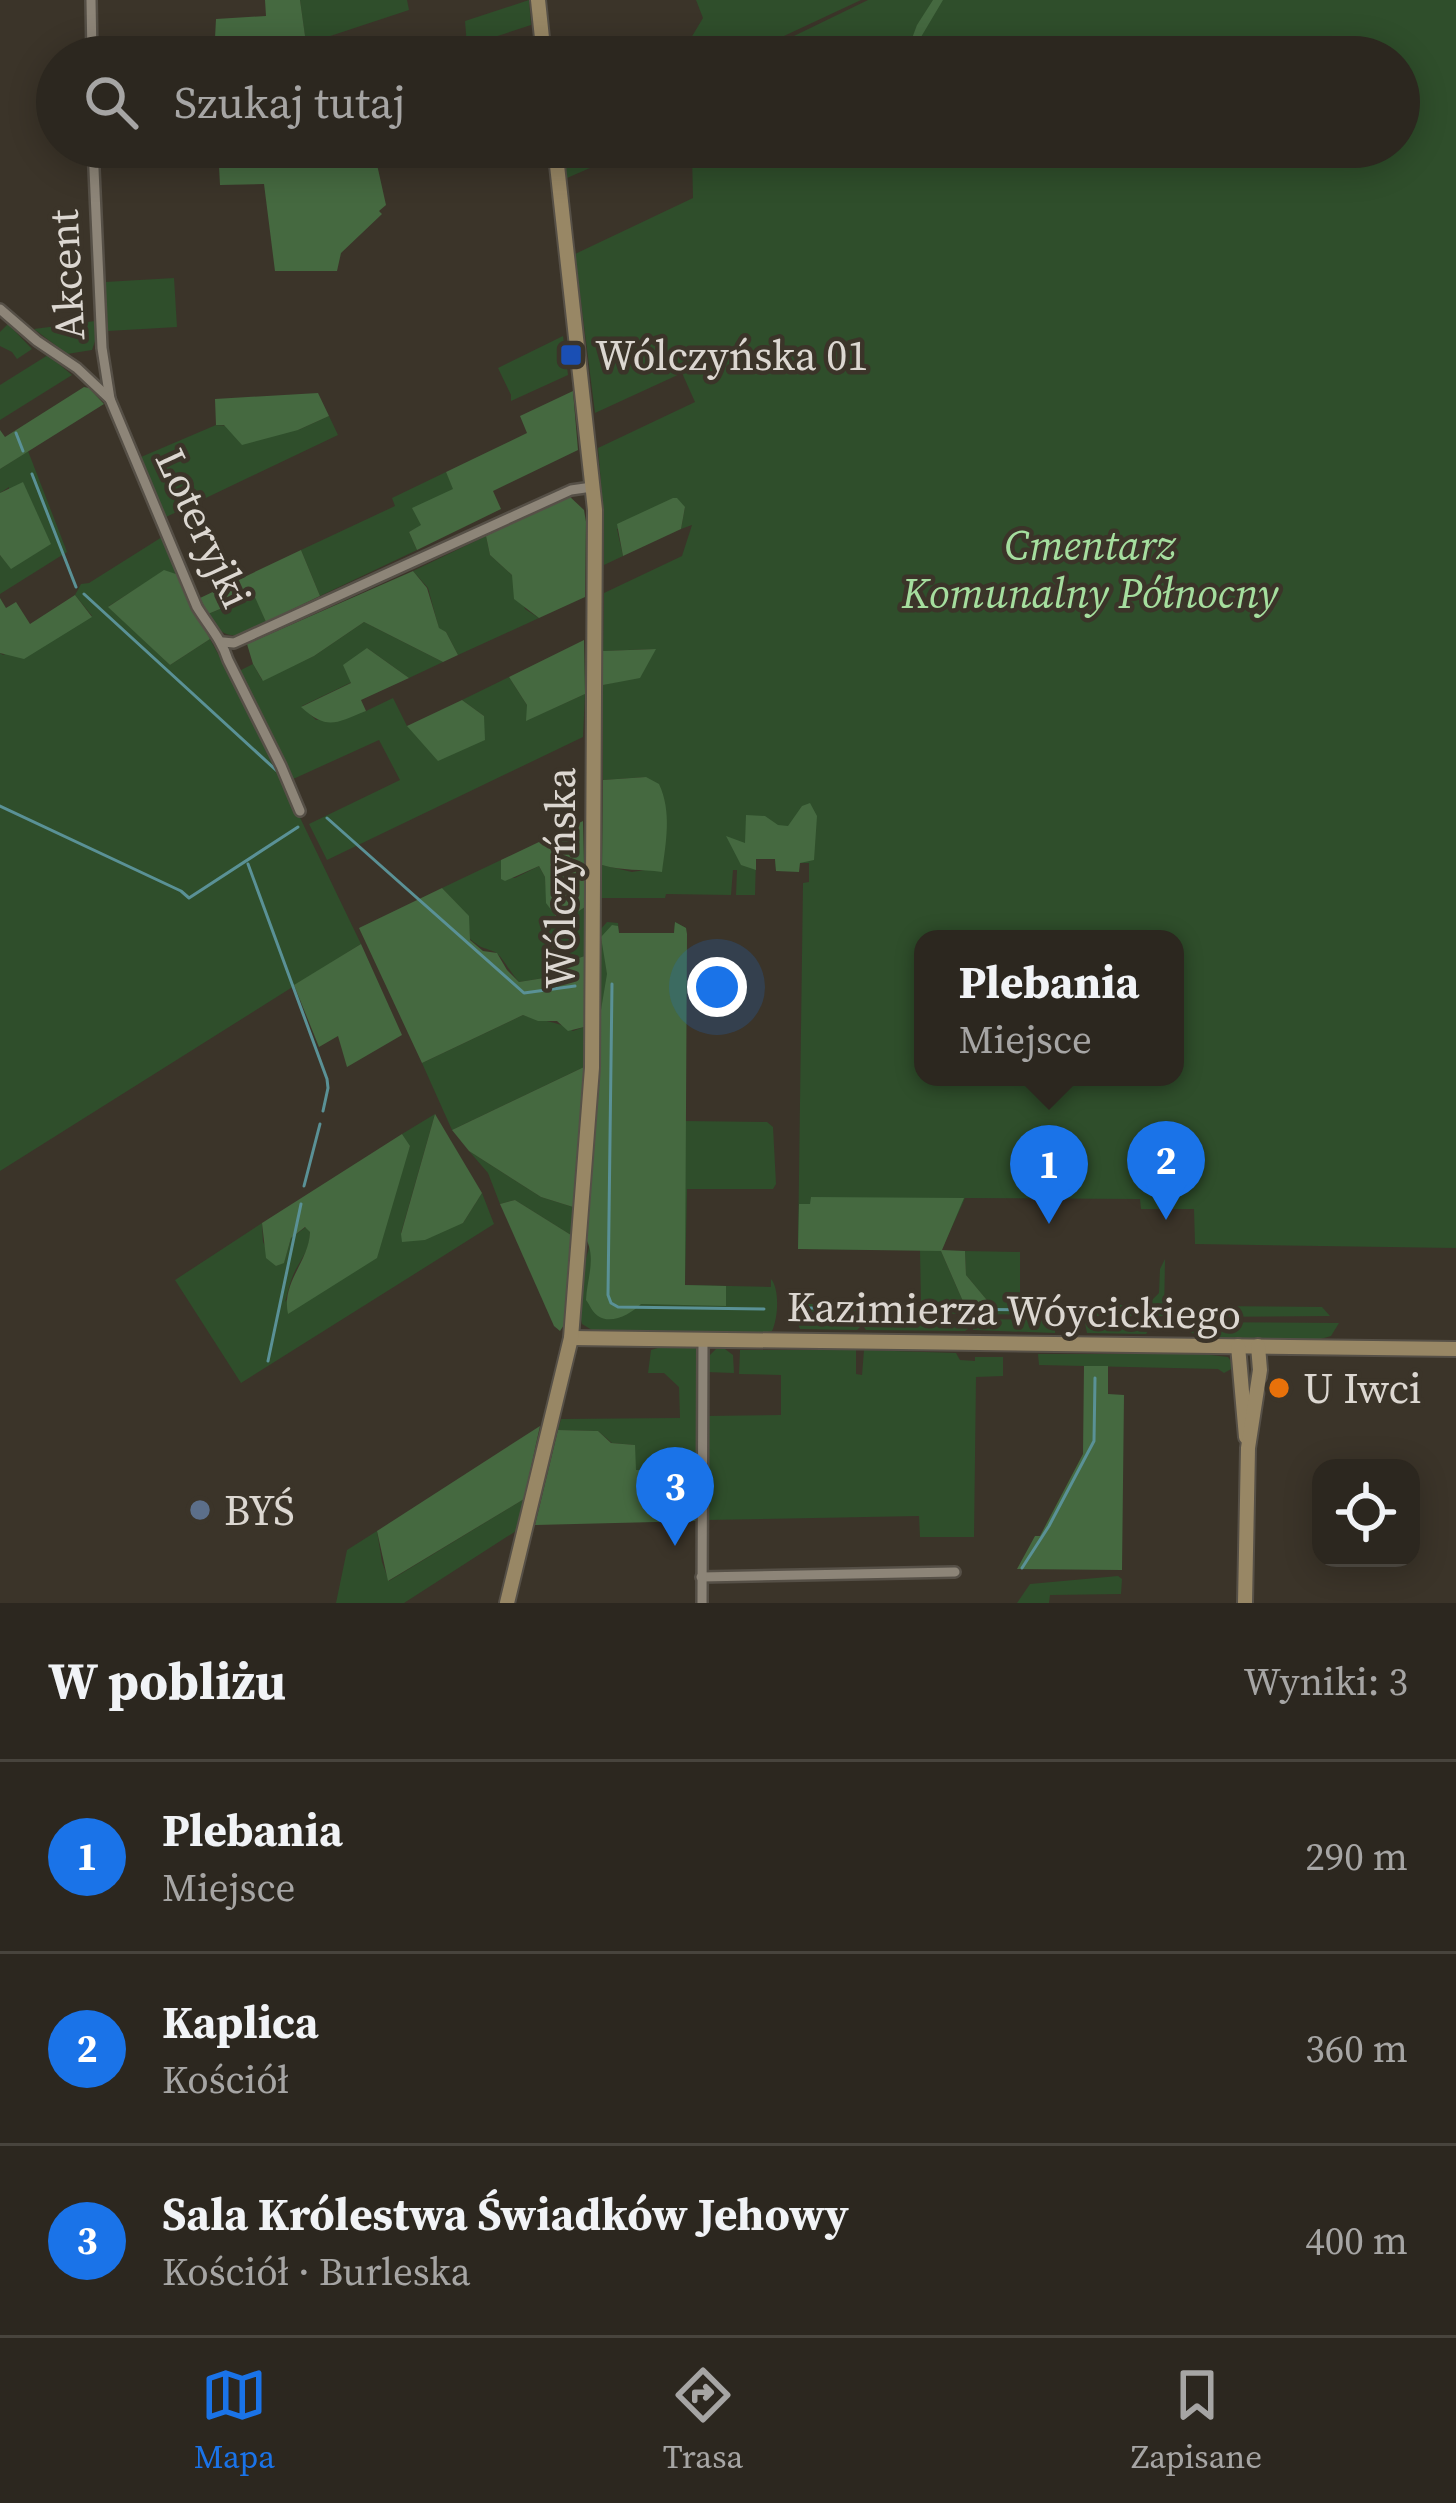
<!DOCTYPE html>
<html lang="pl">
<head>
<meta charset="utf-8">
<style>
	:root { --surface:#2c271f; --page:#342f28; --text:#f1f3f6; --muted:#a6a5a4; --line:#48443d; --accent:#1a73e8 }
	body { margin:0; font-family:"Source Serif 4",serif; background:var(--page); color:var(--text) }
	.controls { position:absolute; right:36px; bottom:36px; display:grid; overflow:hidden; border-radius:24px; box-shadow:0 6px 30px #0003 }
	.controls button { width:108px; height:108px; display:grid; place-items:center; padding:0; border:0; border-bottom:3px solid var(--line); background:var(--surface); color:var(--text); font:60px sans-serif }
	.you { position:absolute; left:717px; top:987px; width:42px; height:42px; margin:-30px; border:9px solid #fff; border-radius:50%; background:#1a73e8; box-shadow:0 0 0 18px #1a73e833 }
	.badge { display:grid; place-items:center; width:78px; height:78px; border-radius:50%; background:var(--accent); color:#fff; font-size:39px; font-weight:700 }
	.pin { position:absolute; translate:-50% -99px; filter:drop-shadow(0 3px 6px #0008) }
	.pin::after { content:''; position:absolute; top:63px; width:42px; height:36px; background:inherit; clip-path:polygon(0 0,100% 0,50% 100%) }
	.popup { position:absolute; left:914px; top:930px; width:270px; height:156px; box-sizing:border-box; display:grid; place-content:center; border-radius:24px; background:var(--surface); filter:drop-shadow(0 3px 9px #0005); font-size:39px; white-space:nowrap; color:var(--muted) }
	.popup b { font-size:45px; color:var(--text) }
	.popup::after { content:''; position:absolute; left:50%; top:100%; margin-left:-24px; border:24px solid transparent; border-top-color:var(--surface) }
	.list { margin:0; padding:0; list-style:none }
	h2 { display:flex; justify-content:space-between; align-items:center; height:156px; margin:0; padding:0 48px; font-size:51px }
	h2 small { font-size:39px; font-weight:400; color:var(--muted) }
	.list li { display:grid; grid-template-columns:78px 1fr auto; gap:36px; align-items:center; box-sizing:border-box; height:192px; padding:0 48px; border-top:3px solid var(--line) }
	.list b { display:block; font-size:45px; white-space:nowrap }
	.list p { margin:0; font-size:39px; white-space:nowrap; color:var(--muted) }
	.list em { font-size:39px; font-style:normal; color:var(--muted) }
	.icon { flex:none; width:66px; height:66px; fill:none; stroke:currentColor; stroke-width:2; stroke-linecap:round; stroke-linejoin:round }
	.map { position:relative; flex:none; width:1456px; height:1603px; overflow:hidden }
	.search { position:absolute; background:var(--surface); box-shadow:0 6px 30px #0003; left:36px; right:36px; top:36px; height:132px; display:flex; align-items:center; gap:30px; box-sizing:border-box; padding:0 42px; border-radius:66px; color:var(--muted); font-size:45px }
	.sheet { height:732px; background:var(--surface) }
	nav { display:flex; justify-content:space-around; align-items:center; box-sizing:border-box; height:168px; border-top:3px solid var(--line); background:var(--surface); font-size:33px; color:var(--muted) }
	nav a { display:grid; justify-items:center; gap:6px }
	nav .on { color:var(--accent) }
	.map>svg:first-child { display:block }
	.green { fill:#2f4e2b; fill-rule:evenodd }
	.forest { fill:#456940 }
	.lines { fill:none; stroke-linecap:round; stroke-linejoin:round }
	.stream { stroke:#5a9196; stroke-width:3 }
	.street-casing { stroke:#565047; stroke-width:14 }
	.secondary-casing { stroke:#565047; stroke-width:18 }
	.street { stroke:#8d8578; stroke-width:9 }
	.secondary { stroke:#988765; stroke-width:14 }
	.transit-dot { fill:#1a4fb4; stroke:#3b3429; stroke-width:4.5 }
	.food-dot { fill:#e8710a; stroke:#3b3429; stroke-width:4.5 }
	.service-dot { fill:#5c6f8a; stroke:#3b3429; stroke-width:4.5 }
	.labels { text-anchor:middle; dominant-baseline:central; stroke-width:9; stroke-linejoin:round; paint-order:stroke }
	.street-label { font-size:42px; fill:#dcd7d1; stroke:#3b3429 }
	.poi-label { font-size:42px; fill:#dcd7d1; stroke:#3b3429; text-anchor:start }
	.park-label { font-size:42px; font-style:italic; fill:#a5de9e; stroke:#3b3429 }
</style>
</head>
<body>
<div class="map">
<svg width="1456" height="1603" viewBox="0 0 1456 1603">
	<rect width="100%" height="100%" fill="#3b3429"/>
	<g class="green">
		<polygon points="300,0 407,0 409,10 306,44"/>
		<polygon points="529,0 531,25 467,46 465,21"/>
		<polygon points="696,0 861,0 739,57 699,57 691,38 703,18"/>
		<path d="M868 0H1456V1248L1195 1244 1194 1209H1141L1140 1199 965 1198 941 1251 965 1306 990 1304 966 1275 965 1251 1020 1252V1304L1053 1305 1054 1315 797 1312 798 1304H921L920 1250 798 1249 803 883 809 882V863H799L776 871 775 859H756L755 895H736L737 870H733L731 895 666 894 665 898H601L602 865 632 872 645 870 646 777 603 780V685L616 682 654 649 603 651 604 593 682 556 692 525 681 529 685 507 617 529 623 556 604 565V518L598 448 695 402 682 373 595 413 575 254 693 198 692 154 707 147H1399V57H758L757 54ZM923 939H1175V1077H923Z"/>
		<polygon points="324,147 373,147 376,160 325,164"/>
		<polygon points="588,147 638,147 567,178 564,158"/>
		<polygon points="174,278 177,327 108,331 105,282"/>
		<polygon points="95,321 95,341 92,350 67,354 34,329"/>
		<polygon points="8,324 32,349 17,359 12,352 0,346 0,332"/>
		<polygon points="563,336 568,375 511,401 511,395 498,368"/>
		<polygon points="48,355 72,375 0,420 0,385"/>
		<polygon points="329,416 338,435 166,517 141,457 216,425 298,430"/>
		<polygon points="28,451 67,552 0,594 0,555 11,568 9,487 0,493 0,469"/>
		<polygon points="446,472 454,489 421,526 409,532 417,550 320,596 301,550 395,506 392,498"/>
		<polygon points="486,536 490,555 512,575 525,609 539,618 458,655 446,632 439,629 428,588 413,571"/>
		<polygon points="162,537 179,575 164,571 109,606 170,665 210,639 249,712 361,944 0,1171 0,653 3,655 92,616 75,595 81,584 89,583"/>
		<path d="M255 595 266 622 236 636C220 634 215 628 208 614Z"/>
		<polygon points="364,622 443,662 409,678 367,648 352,682 302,706 316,720 366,711 393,698 407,726 484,716 462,700 509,677 527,705 527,720 585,694 583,737 327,860 309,824 400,780 379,740 291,780 239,671 253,664 262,680 314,656"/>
		<path d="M501 860V878H515L539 866 545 877 547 903 570 917 585 907V956L572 960 550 977 519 982C512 975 502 956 495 952 484 947 483 950 470 939L468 916 442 888Z"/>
		<path d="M607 922 618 923 619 933H674L675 922 686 928 685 1121 767 1122 773 1127 776 1184 773 1189H687L685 1285 771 1287V1279C780 1289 778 1319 772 1331L763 1333 592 1330 582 1324C575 1298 583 1270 590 1244L583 1234 597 1065 599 931Z"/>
		<path d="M523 1015C542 1022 556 1020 573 1031L584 1027V1067L452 1130 422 1063Z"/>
		<path d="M435 1114 401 1233 463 1223 482 1193 494 1224 241 1383 175 1280 262 1223 263 1242 276 1266 284 1262 291 1238 306 1227 310 1232C310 1249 303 1256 295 1271 290 1281 288 1292 285 1302L410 1147 402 1134Z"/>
		<polygon points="469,1151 541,1197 573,1207 571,1235 515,1200 500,1204 488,1173"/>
		<polygon points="1165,1259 1164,1316 1062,1316 1063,1305 1147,1305 1159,1293 1160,1269"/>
		<polygon points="1205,1306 1322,1307 1330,1316 1194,1317 1197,1310"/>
		<polygon points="795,1317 857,1317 860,1327 857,1330 800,1329"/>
		<polygon points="866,1318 964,1319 968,1329 965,1331 866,1330 864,1327"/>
		<polygon points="972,1319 1055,1320 1055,1333 973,1330"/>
		<polygon points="1088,1320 1155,1321 1146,1334 1087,1333 1085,1323"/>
		<polygon points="1185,1322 1339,1323 1331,1336 1317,1340 1202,1338 1190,1332"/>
		<polygon points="658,1348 695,1348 698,1351 697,1468 635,1470 634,1445 612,1443 598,1431 558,1430 561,1419 680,1418 679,1387 664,1373 648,1373 651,1350"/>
		<polygon points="716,1349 725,1349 733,1355 734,1373 706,1372 710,1355"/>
		<polygon points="740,1350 856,1350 856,1374 862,1375 864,1350 956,1353 960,1360 975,1361 975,1357 1003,1357 1003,1376 976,1377 974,1537 920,1537 919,1516 705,1520 706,1416 781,1415 781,1375 739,1374"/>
		<polygon points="1038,1354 1202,1354 1228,1357 1235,1367 1224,1373 1218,1369 1039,1365"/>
		<polygon points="524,1499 516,1531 404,1603 336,1603 347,1550 377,1531 382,1562 389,1581"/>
		<polygon points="1118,1576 1122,1579 1121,1594 1050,1595 1049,1603 1017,1603 1030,1584"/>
	</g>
	<g class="forest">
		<polygon points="265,0 300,0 306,43 328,37 330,57 214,57 216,19 266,16"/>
		<polygon points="933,0 943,0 921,37 915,57 905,57 917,25"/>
		<polygon points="218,147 324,147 325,164 376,160 386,205 379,211 382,214 341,253 337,271 275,271 264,184 220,185"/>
		<polygon points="84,387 89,388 104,404 0,469 0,430 5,437"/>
		<polygon points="573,391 578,450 493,491 501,509 417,550 409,532 421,525 412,508 453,489 446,472 527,433 520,416"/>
		<polygon points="318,393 329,416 298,430 242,445 224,425 216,425 215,399"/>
		<polygon points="23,482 51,544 11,569 0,555 0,493"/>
		<polygon points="568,495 584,510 586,522 585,597 539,618 514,599 512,575 490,555 486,536"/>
		<polygon points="673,498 677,498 685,507 681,529 623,556 617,524"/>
		<polygon points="301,550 320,596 266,622 254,595 208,614 200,598"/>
		<polygon points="164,570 179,575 210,639 170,665 108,607"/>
		<polygon points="413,571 427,588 439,628 446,632 458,655 443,662 364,622 314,656 263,681 253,664 247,644"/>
		<polygon points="75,595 92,617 24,659 0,653 0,598 6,608 16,602 30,624"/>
		<polygon points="584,640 585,694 526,721 527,705 509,677"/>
		<path d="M367 648 409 678 361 700 366 711C335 723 328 731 301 707L351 683 343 665Z"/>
		<polygon points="656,649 640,678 603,685 603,651"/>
		<polygon points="462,700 484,716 485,740 438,761 407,726"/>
		<path d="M646 777 659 784C672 812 666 842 662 872 641 869 623 871 602 865L603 780Z"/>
		<polygon points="810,803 817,816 814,860 800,863 799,872 776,871 775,859 756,859 756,870 741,865 726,836 745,843 746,815 765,816 778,825 788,826 802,806"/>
		<polygon points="583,821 585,907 570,917 558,919 546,903 545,877 539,866 505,881 501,879 501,860"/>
		<polygon points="442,888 469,916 470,940 483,951 497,953 507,970 519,982 550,977 572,960 585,956 584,1027 568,1031 557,1021 538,1021 523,1015 422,1063 359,928"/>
		<path d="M675 922 686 928 687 934 685 1285 726 1286V1306L641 1304C631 1314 611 1325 598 1316 592 1312 590 1305 586 1300 587 1277 598 1255 583 1234L599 1022 607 974 601 937 612 925 618 926 619 933H674Z"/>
		<polygon points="361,944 402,1035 347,1067 338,1036 319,1047 294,985"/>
		<polygon points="584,1067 573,1207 541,1197 469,1151 452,1130"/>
		<polygon points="435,1114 482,1193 463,1223 425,1240 402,1242 401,1234"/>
		<path d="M402 1134 410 1146 377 1258 288 1314C281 1282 309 1262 310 1232L305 1227 291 1238 284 1263 276 1266 266 1258 262 1223Z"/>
		<polygon points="811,1197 964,1198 942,1250 965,1251 966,1275 991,1305 965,1306 941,1251 798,1249 799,1204 810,1204"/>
		<polygon points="515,1200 571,1235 564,1325 560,1331 554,1326 500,1204"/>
		<polygon points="1084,1366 1108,1366 1108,1394 1124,1395 1122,1570 1017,1569 1035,1536 1040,1536 1083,1454"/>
		<polygon points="540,1426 524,1499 388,1581 377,1531"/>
		<polygon points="558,1430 598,1431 611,1443 635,1445 636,1470 697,1468 696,1521 535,1525"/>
	</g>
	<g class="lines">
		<g class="stream">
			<polyline points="16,433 23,451"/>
			<polyline points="32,474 76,587"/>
			<polyline points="84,594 277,771"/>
			<polyline points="0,806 181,891 189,898 298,827"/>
			<polyline points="327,818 524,993 575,986"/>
			<polyline points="248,864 327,1079 328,1088 323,1111"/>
			<polyline points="612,984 608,1295 611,1303 618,1307 764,1309"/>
			<polyline points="304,1186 320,1124"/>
			<polyline points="804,1308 1049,1310"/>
			<polyline points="1066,1310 1101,1309"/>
			<polyline points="268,1361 301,1204"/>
			<polyline points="1022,1568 1049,1526 1094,1441 1095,1378"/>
		</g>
		<defs>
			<g id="street">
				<polyline points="91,0 92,57"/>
				<polyline points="93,147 102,348 110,399"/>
				<path d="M0 309 37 341 77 368 110 399 197 607C208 625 222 640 228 660L281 766 300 811"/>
				<polyline points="223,642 234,643 571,490 592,487"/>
				<polyline points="701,1577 955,1572"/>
				<polyline points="702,1603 703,1340"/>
			</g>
			<g id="secondary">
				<polyline points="538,0 544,57"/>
				<polyline points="571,1338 1456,1349"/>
				<polyline points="1238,1346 1246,1437"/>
				<polyline points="507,1603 571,1338 592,1068 595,510 555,147"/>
				<polyline points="1245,1603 1248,1448 1260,1370 1258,1346"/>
			</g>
		</defs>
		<use href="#street" class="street-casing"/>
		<use href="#secondary" class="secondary-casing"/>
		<use href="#street" class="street"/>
		<use href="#secondary" class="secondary"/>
	</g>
	<rect class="transit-dot" x="559" y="343" width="24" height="24" rx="6"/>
	<circle class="food-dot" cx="1279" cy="1388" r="12"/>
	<circle class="service-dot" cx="200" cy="1510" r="12"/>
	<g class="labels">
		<g class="street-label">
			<text transform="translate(66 275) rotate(-93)">Akcent</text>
			<text transform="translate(204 528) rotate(65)">Loteryjki</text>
			<text transform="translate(560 878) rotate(-90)">Wólczyńska</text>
			<text transform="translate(1014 1310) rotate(1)">Kazimierza Wóycickiego</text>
		</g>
		<g class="poi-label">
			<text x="595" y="355">Wólczyńska 01</text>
			<text x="1303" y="1388">U Iwci</text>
			<text x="224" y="1510">BYŚ</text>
		</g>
		<g class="park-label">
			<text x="1090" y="545">Cmentarz<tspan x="1090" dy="48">Komunalny Północny</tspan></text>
		</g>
	</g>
</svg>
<div class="controls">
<button><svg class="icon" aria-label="locate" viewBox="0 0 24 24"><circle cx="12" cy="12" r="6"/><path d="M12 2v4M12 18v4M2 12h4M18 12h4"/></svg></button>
</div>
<div class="you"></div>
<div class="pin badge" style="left:1049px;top:1224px">1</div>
<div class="popup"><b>Plebania</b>Miejsce</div>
<div class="pin badge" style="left:1166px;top:1220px">2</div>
<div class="pin badge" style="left:675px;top:1546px">3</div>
<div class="search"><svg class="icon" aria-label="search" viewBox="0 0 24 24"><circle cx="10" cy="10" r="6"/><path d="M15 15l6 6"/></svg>Szukaj tutaj</div>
</div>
<section class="sheet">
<h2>W pobliżu<small>Wyniki: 3</small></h2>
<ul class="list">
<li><span class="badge">1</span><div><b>Plebania</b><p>Miejsce</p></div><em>290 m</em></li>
<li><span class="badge">2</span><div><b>Kaplica</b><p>Kościół</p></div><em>360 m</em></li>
<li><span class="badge">3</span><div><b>Sala Królestwa Świadków Jehowy</b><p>Kościół · Burleska</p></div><em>400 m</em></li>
</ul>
</section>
<nav>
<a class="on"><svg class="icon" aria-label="map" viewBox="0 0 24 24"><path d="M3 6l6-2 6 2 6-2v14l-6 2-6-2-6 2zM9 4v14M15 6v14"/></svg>Mapa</a>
<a><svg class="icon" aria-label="directions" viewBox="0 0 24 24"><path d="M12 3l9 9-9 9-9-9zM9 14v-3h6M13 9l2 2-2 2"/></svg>Trasa</a>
<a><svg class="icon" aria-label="saved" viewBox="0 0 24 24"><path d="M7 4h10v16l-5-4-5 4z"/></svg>Zapisane</a>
</nav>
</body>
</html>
